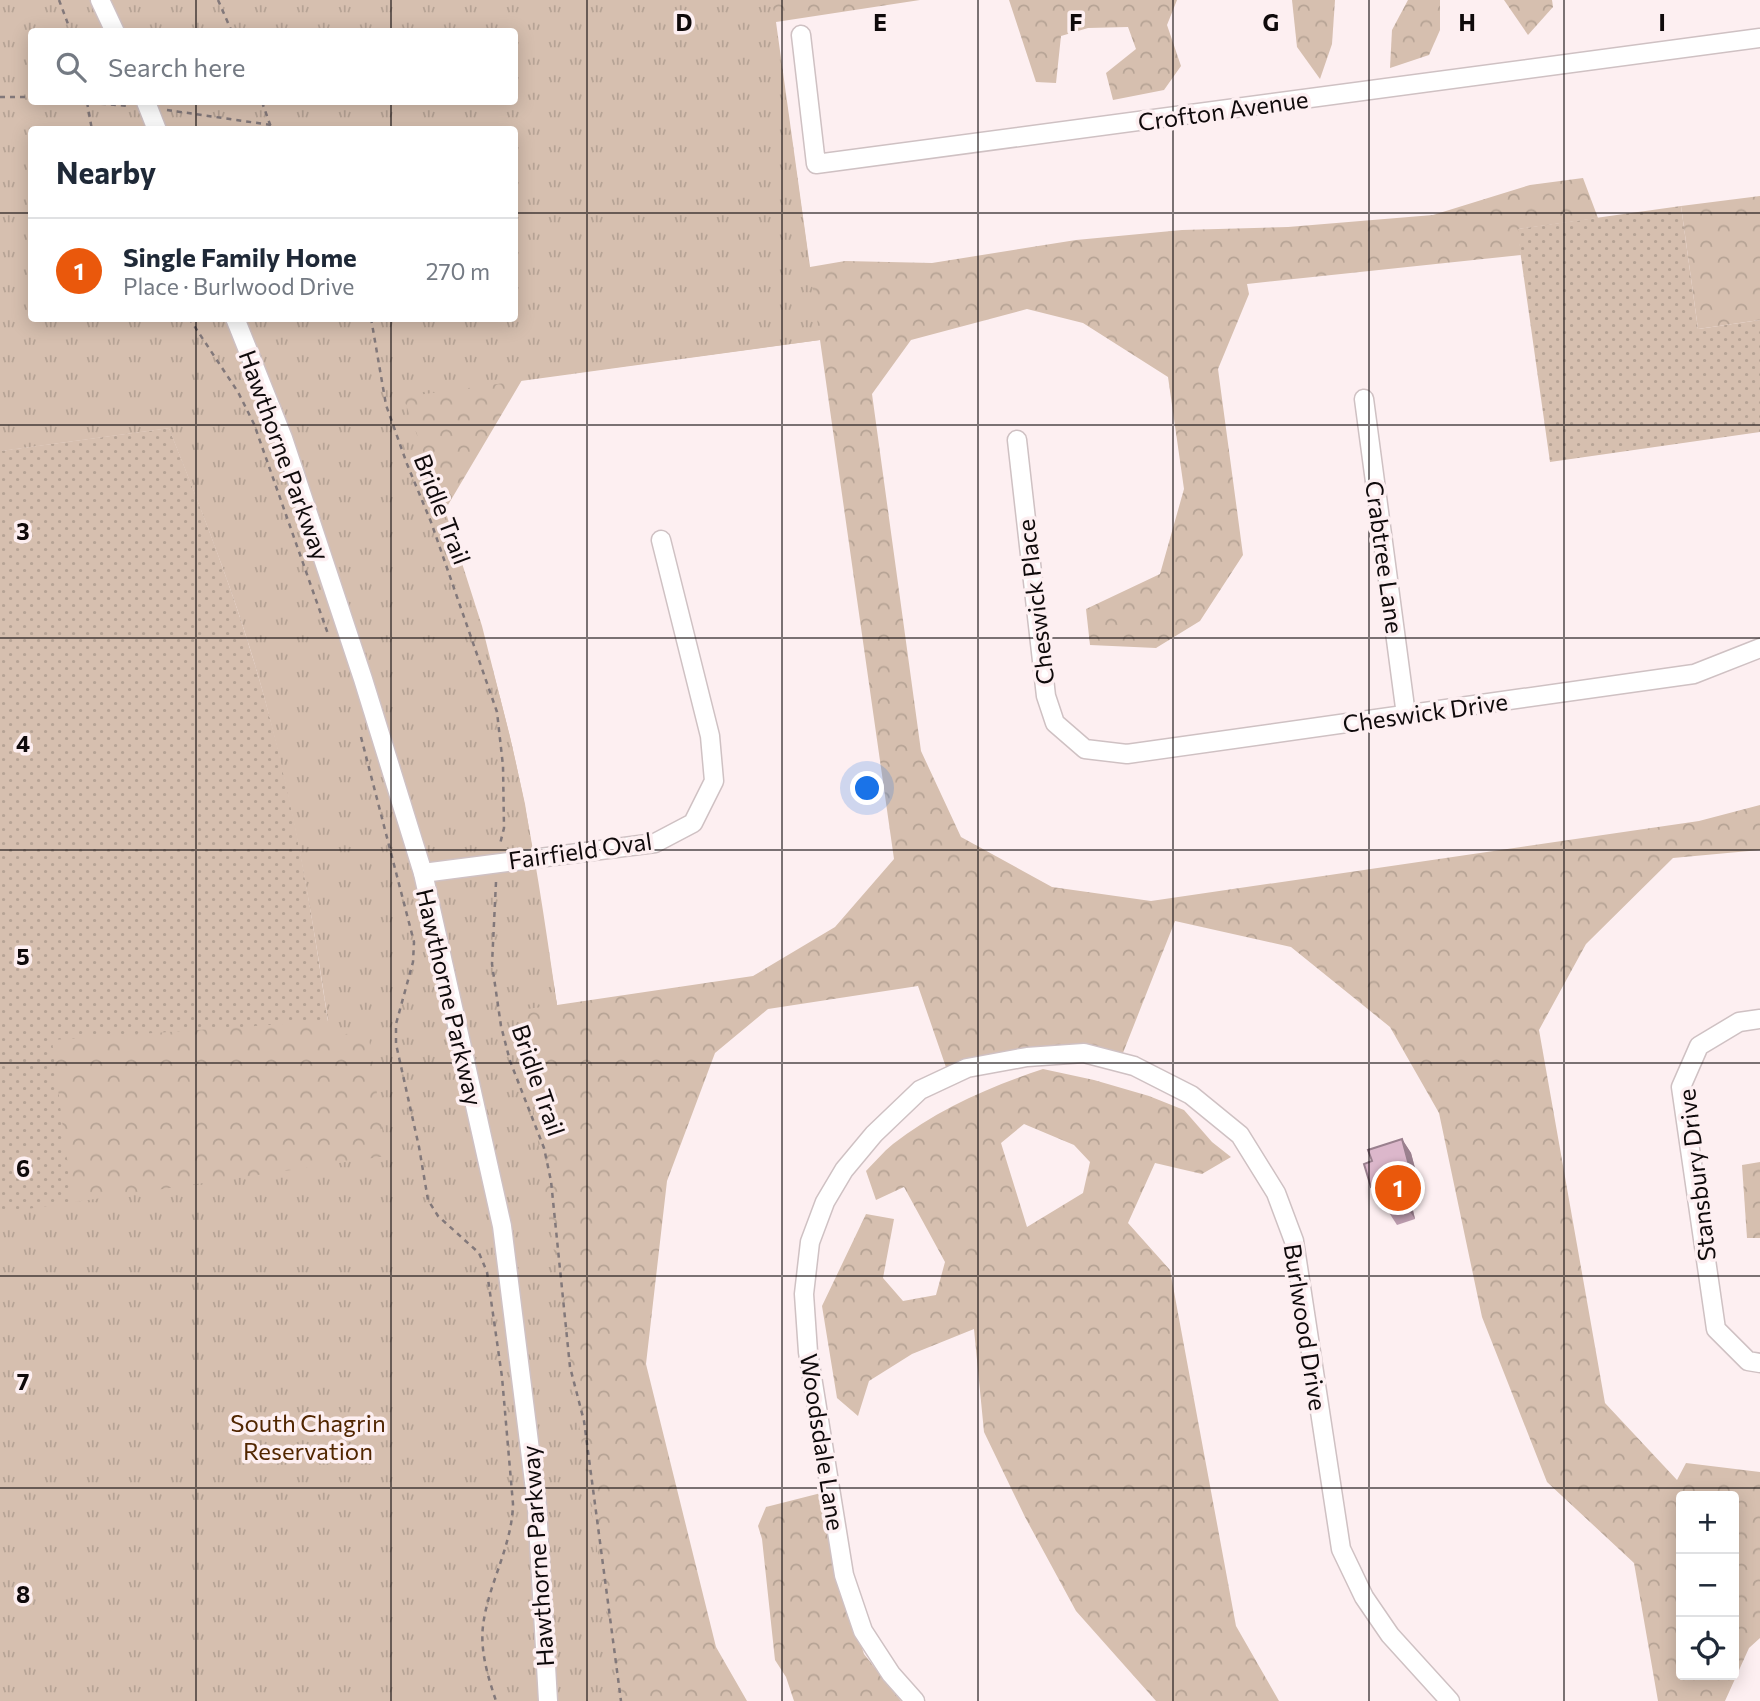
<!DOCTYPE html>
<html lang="en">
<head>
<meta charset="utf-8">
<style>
	:root { --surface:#fff; --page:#f6f6f7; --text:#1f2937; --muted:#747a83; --line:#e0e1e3; --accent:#ea580c }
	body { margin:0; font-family:Commissioner,sans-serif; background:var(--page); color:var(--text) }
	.controls { position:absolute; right:21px; bottom:21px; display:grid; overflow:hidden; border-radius:7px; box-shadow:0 4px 18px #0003 }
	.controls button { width:63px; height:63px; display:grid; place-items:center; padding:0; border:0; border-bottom:2px solid var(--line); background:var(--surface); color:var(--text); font:35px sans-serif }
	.you { position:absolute; left:868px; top:789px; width:24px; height:24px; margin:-18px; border:5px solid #fff; border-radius:50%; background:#1a73e8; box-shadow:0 0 0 10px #1a73e833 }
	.badge { display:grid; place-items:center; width:46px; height:46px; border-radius:50%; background:var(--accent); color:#fff; font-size:23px; font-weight:700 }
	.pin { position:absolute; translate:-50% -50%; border:4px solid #fff; box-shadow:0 2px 7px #0006 }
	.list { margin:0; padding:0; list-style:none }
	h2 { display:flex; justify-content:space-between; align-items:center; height:91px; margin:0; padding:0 28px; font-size:30px }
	h2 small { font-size:23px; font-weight:400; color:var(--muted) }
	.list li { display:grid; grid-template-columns:46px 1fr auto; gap:21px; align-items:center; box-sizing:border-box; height:105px; padding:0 28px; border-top:2px solid var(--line) }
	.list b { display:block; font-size:26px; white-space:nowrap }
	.list p { margin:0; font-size:23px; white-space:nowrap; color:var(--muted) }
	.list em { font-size:23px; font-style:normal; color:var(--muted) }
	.icon { flex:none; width:38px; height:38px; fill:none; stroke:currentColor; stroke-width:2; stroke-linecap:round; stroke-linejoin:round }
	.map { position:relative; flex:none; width:1760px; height:1701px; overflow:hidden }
	.search { position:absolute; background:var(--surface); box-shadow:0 4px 18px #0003; left:28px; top:28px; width:490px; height:77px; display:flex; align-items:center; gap:18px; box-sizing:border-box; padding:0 24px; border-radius:7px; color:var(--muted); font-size:26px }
	.panel { position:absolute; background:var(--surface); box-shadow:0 4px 18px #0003; left:28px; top:126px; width:490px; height:196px; border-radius:7px }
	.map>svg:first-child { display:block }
	.grass { fill:url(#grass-dots) }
	.forest { fill:url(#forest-crowns); fill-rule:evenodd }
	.park { fill:url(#park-tufts); fill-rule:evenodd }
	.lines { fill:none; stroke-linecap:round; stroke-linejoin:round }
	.minor-casing { stroke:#cfc1c3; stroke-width:21 }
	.path { stroke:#82787a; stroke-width:2.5; stroke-dasharray:5 5; stroke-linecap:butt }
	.minor { stroke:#fff; stroke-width:18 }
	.wall { fill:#bd9daf }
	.shaded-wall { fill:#9a808e }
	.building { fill:#dcb7cb; stroke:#9a808e; stroke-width:2 }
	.grid { fill:none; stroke:#0f0a0b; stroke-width:2; stroke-opacity:0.55 }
	.labels { text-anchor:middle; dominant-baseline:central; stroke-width:7; stroke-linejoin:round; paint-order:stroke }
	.street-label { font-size:24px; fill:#0f0a0b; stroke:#fdeff1 }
	.park-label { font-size:24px; fill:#512600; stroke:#fdeff1 }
	.grid-label { font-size:23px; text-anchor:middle; font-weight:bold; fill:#0f0a0b; stroke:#fdeff1; stroke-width:7; stroke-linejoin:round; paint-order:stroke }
</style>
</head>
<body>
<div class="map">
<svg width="1760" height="1701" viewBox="0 0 1760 1701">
	<defs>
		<pattern id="grass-dots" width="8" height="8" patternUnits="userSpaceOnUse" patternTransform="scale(1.75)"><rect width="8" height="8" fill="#d6bfaf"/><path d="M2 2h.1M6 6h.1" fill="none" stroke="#b6a395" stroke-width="1.8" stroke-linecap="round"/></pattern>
		<pattern id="forest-crowns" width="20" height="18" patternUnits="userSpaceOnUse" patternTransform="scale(1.75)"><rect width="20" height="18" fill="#d6bfaf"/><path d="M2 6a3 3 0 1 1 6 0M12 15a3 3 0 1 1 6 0" fill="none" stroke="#b6a395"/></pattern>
		<pattern id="park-tufts" width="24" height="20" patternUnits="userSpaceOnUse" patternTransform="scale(1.75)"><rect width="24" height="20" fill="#d6bfaf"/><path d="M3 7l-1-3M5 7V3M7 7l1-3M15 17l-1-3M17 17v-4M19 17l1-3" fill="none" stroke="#b6a395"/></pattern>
	</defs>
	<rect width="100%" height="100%" fill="#fdeff1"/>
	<g class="grass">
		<polygon points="1681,206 1698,329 1760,320 1760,432 1550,462 1517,229"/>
		<path d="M169 428C207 523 244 618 270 718 298 822 314 928 330 1035L0 1265V451Z"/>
	</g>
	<g class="forest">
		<path d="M0 0H920L776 22 810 267 845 261 932 263 1076 240 1182 230 1288 227 1433 215 1530 185 1583 178 1598 218 1518 229 1521 255 1247 284 1249 294 1218 369 1243 555 1200 621 1156 648 1090 645 1086 609 1160 574 1184 489 1168 377 1083 323 1027 309 911 340 872 394 921 751 961 837 1052 887 1151 901 1699 821 1760 805V850L1673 858 1586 944 1539 1030 1605 1403 1677 1480 1686 1463 1760 1472V1638L1749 1648 1725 1701H1658L1634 1563 1547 1482 1482 1317 1439 1113 1390 1027 1291 947 1175 921 1119 1063 1084 1053 949 1076 918 986 768 1009 715 1053 667 1181 646 1364 716 1647 747 1701H160L90 1200 72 1202 52 1040 328 1021C313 919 296 819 270 719 245 619 207 524 169 428L0 451ZM32 32H514V102H32ZM32 130H514V318H32ZM820 340 894 859 835 927 753 976 557 1005 525 804 510 737 482 626 445 510 522 380ZM1681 1496H1734V1675H1681Z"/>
		<polygon points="1009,0 1177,0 1167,25 1181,66 1164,90 1113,100 1106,73 1136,49 1128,27 1088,28 1061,36 1056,83 1036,82"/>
		<polygon points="1292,0 1335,0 1332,44 1320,79 1297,47"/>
		<polygon points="1408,0 1440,0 1440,30 1429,55 1390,68 1392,30"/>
		<polygon points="1504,0 1552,0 1553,7 1528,35"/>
		<polygon points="1760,196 1760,320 1698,329 1681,206"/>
		<path d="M1043 1069 1094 1080 1149 1096 1184 1110 1212 1142 1231 1157 1202 1174 1155 1163 1128 1223 1170 1270 1236 1626 1279 1701H1156L1076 1611 1025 1517 984 1432 974 1329 912 1354 869 1381 858 1416 837 1398 822 1306 866 1214 894 1219 883 1278 903 1301 936 1295 945 1262 904 1187 876 1200 866 1171C875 1162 883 1152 893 1144 936 1110 991 1086 1043 1069ZM1024 1124 1074 1145 1090 1162 1083 1193 1027 1227 1001 1143Z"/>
		<polygon points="1760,1162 1760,1238 1747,1238 1742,1165"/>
		<polygon points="821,1493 836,1567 864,1654 901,1701 794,1701 786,1677 775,1660 762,1539 758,1526 766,1507"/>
	</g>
	<path class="park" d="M0 0H772L820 340 403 397C445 509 482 621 510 737 531 825 544 915 557 1005L519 1010 619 1701H0V1213L386 1156 368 1031 331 1036C315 929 297 823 270 718 245 619 207 524 169 428L0 451ZM32 32H514V102H32ZM32 130H514V318H32Z"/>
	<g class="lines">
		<defs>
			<g id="minor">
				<polyline points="100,0 115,32"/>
				<polyline points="801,35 816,164 1760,38"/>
				<polyline points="146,102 157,130"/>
				<polyline points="235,318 283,438 363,679 423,873 502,1226 537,1506 548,1701"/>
				<polyline points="1364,399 1406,715"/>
				<polyline points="1017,440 1046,696 1055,723 1085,749 1127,754 1694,674 1760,648"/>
				<polyline points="423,873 655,843 693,823 714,781 710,736 661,540"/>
				<polyline points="1760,1019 1739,1022 1699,1046 1681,1087 1716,1329 1748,1361 1760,1363"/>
				<polyline points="915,1701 891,1674 863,1631 844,1575 808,1352 804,1294 810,1242 825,1202 844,1170 874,1134 920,1090 967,1068 1027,1057 1084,1053 1134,1066 1191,1095 1240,1135 1276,1193 1294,1241 1341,1549 1364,1597 1390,1635 1450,1701"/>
			</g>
		</defs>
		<use href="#minor" class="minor-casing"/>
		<g class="path">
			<polyline points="59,0 71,32"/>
			<polyline points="218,0 232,32"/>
			<polyline points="0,97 32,97"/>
			<polyline points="81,102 129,106"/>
			<polyline points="87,102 92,130"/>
			<polyline points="262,102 272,130"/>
			<polyline points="167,110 271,125"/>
			<polyline points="189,318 238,392 254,424 328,634"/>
			<polyline points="371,318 386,405 407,464 431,522 497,712 503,766 504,828 500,844"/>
			<path d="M361 737 414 942 413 962 396 1024V1044L419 1147 428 1200 438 1216 479 1253 487 1272 502 1377 513 1504C512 1547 488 1584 483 1626 480 1651 488 1677 496 1701"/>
			<polyline points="496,882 492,964 501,1026 510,1061 544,1148 551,1181 570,1367 584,1421 621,1701"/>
		</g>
		<use href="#minor" class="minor"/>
	</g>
	<polygon class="wall" points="1402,1139 1411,1153 1423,1198 1411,1202 1415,1219 1397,1225 1388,1211 1384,1200 1380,1201 1371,1187 1372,1161"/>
	<g class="shaded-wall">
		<polygon points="1402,1139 1411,1153 1423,1198 1414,1184"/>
		<polygon points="1402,1188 1411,1202 1415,1219 1406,1206"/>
	</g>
	<polygon class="building" points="1402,1139 1414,1184 1402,1188 1406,1206 1388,1211 1380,1185 1371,1187 1364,1164 1372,1161 1368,1150"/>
	<path class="grid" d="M196 0V32M391 0V32M587 0V1701M782 0V1701M978 0V1701M1173 0V1701M1369 0V1701M1564 0V1701M196 102V130M391 102V130M0 213H32M514 213H1760M196 318V1701M391 318V1701M0 425H1760M0 638H1760M0 850H1760M0 1063H1760M0 1276H1760M0 1488H1760"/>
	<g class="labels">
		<g class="street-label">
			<text transform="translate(1223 110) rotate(-8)">Crofton Avenue</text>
			<text transform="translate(285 455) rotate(70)">Hawthorne Parkway</text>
			<text transform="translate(443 509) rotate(69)">Bridle Trail</text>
			<text transform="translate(1385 557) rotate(82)">Crabtree Lane</text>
			<text transform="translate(1035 602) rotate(-97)">Cheswick Place</text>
			<text transform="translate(1425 712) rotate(-8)">Cheswick Drive</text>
			<text transform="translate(580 850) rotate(-8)">Fairfield Oval</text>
			<text transform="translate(450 997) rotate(77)">Hawthorne Parkway</text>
			<text transform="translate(539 1080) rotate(71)">Bridle Trail</text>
			<text transform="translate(1696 1175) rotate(-97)">Stansbury Drive</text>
			<text transform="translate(1306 1327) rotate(81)">Burlwood Drive</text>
			<text transform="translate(823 1442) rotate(81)">Woodsdale Lane</text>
			<text transform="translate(537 1556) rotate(-94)">Hawthorne Parkway</text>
		</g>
		<g class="park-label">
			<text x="308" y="1422">South Chagrin<tspan x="308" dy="28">Reservation</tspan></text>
		</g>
	</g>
	<g class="grid-label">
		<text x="684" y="31">D</text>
		<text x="880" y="31">E</text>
		<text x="1076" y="31">F</text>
		<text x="1271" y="31">G</text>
		<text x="1467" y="31">H</text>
		<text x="1662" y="31">I</text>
		<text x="23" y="540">3</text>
		<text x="23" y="752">4</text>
		<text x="23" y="965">5</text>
		<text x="23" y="1177">6</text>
		<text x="23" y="1390">7</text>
		<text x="23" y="1603">8</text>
	</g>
</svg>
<div class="controls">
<button>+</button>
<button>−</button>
<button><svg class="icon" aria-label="locate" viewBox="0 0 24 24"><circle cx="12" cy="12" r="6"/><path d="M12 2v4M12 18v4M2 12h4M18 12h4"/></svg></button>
</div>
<div class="you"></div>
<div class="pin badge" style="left:1398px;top:1188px">1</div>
<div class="search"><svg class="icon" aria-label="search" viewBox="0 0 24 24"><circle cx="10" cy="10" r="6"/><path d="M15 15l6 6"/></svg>Search here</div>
<section class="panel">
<h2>Nearby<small></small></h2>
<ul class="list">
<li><span class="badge">1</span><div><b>Single Family Home</b><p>Place · Burlwood Drive</p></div><em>270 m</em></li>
</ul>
</section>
</div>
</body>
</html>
